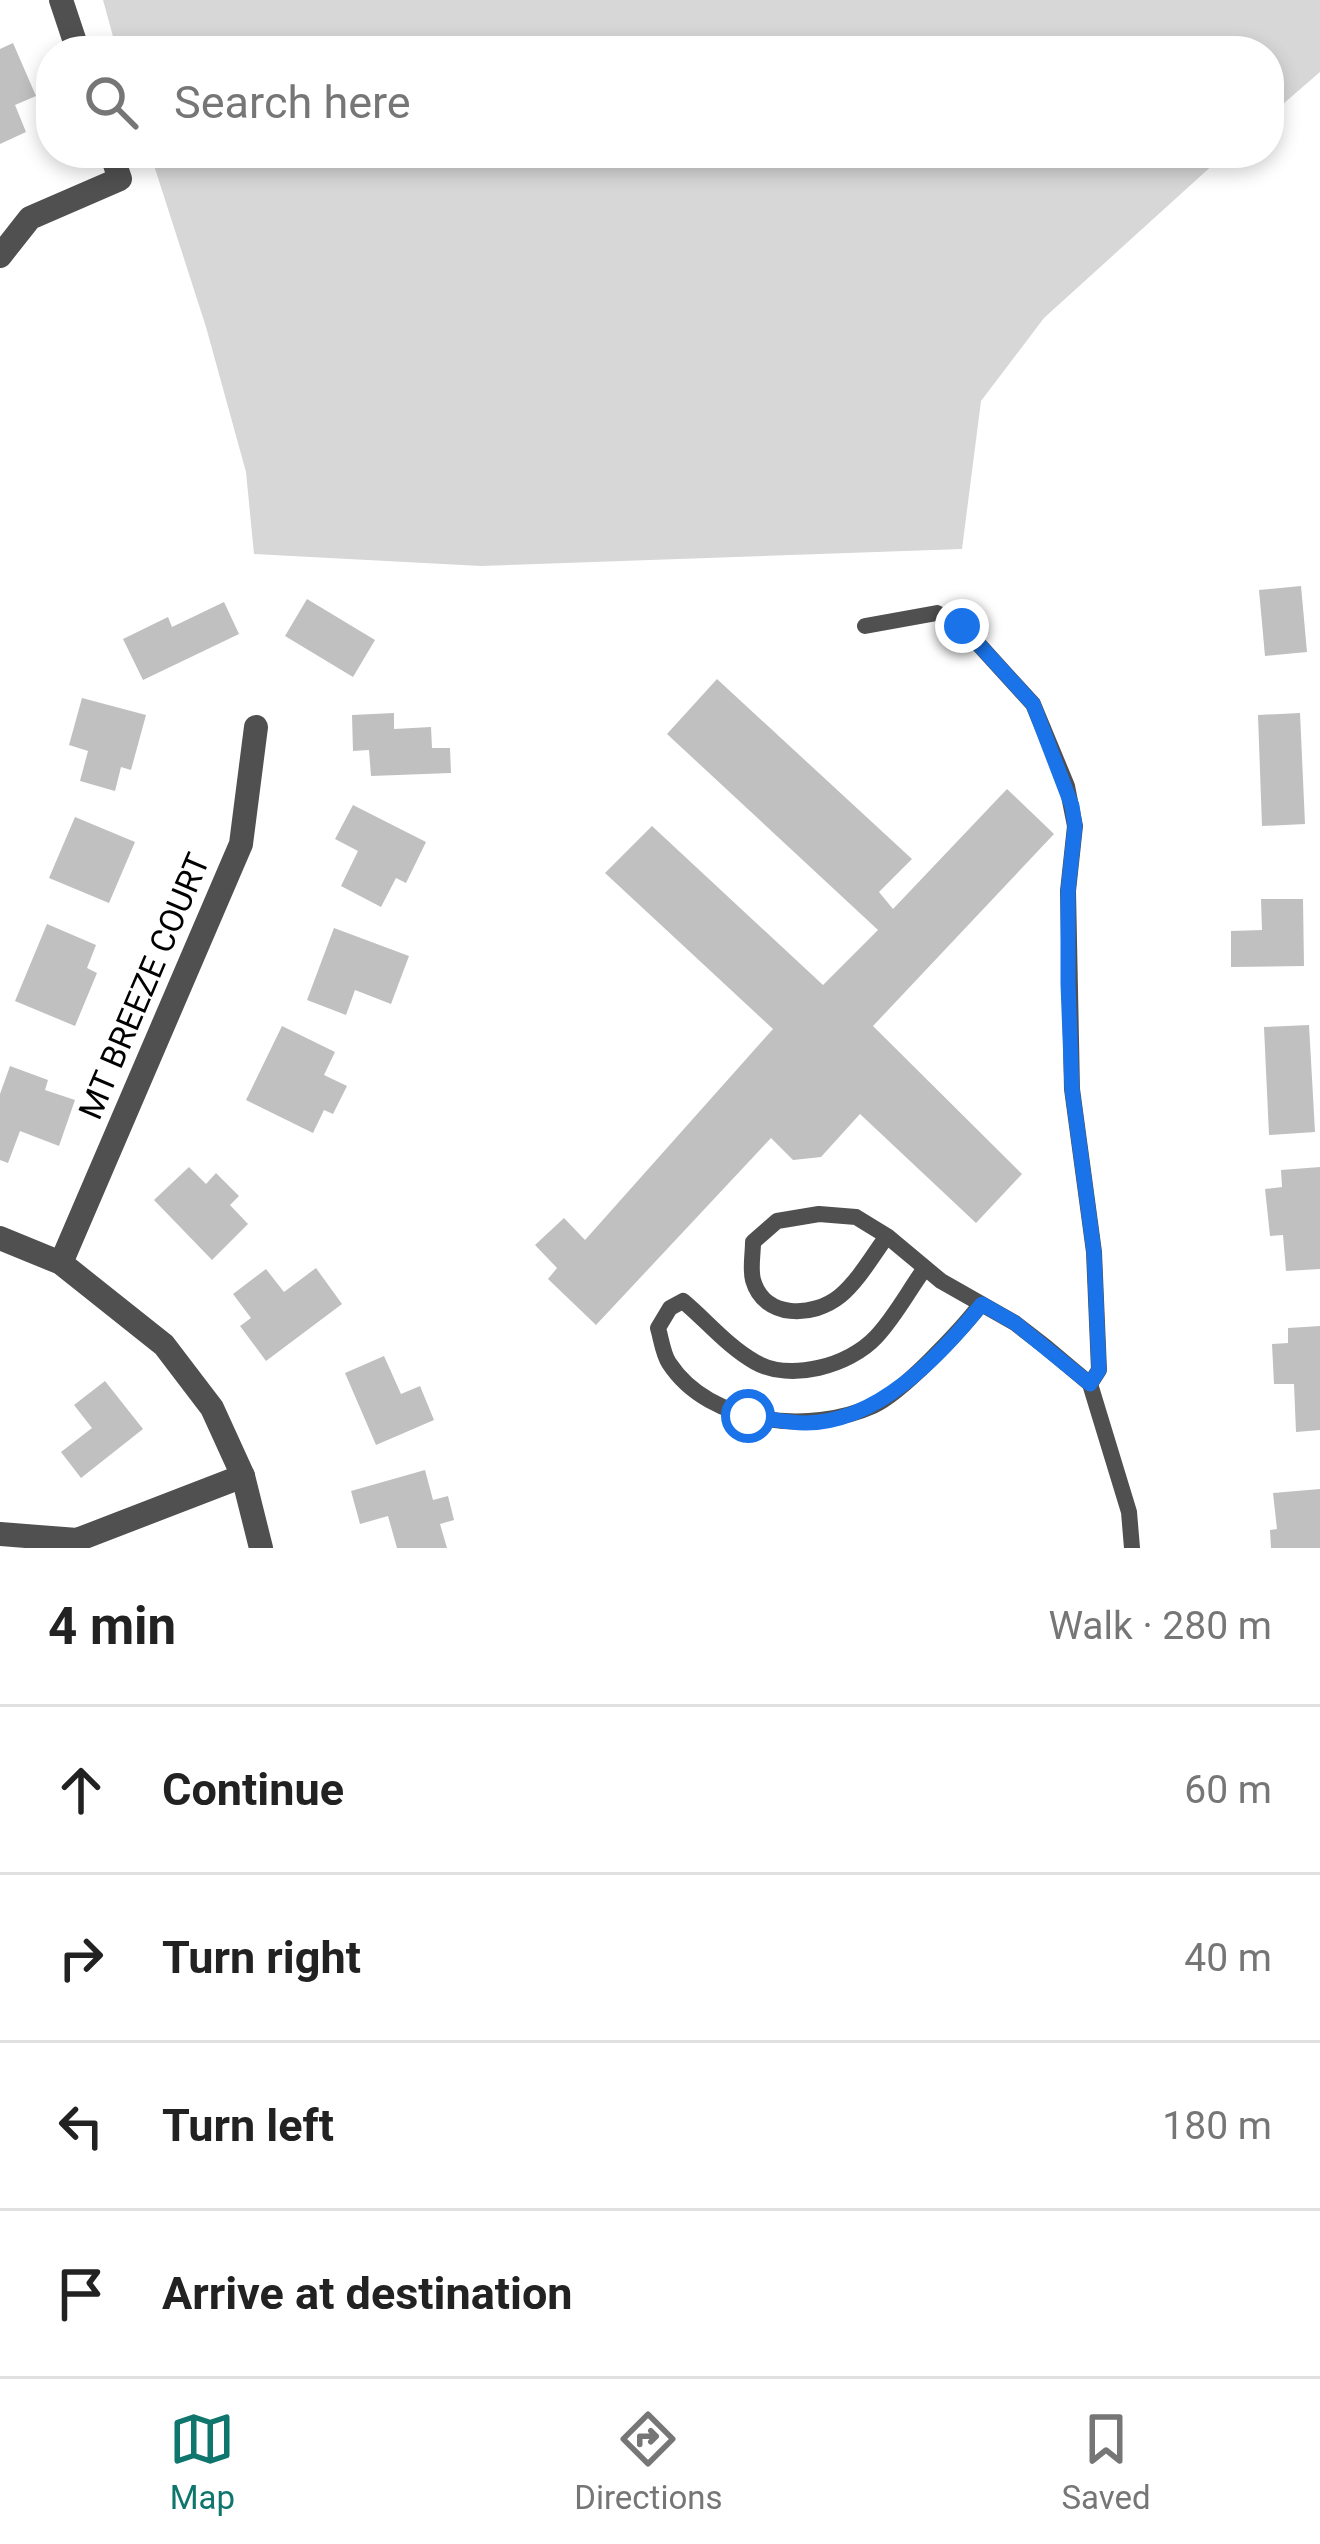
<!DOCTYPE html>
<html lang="en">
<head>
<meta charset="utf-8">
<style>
	:root { --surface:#fff; --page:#f6f6f6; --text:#222; --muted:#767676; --line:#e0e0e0; --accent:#0f766e }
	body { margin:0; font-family:Roboto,sans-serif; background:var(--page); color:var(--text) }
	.stop { position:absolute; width:36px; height:36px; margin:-27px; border:9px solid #1a73e8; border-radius:50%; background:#fff }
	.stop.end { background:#1a73e8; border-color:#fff; box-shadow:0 3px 12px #0008 }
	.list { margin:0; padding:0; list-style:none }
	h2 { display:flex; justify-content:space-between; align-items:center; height:156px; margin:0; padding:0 48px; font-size:51px }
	h2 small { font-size:39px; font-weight:400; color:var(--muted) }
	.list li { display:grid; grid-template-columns:78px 1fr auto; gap:36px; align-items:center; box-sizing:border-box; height:168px; padding:0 48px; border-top:3px solid var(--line) }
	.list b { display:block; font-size:45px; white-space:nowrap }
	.list em { font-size:39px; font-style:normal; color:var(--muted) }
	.icon { flex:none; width:66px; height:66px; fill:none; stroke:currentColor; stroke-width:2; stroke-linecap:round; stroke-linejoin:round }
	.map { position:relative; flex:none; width:1320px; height:1548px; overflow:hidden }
	.search { position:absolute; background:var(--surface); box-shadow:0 6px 18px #0003; left:36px; right:36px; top:36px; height:132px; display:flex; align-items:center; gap:30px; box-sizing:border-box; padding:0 42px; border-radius:48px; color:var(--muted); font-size:45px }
	.sheet { height:828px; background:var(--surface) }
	nav { display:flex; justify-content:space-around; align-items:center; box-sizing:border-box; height:168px; border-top:3px solid var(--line); background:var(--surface); font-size:33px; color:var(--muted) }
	nav a { display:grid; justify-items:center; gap:6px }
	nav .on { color:var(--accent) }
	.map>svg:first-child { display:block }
	.green { fill:#d7d7d7 }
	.building { fill:#c0c0c0 }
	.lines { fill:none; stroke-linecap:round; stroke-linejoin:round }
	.service { stroke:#505050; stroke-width:16 }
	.minor { stroke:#505050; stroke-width:24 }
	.route { stroke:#1a73e8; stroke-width:15 }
	.labels { text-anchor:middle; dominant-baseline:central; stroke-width:10; stroke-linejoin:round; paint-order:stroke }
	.street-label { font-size:33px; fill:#000; stroke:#fff }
</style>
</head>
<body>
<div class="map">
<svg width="1320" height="1548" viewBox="0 0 1320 1548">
	<rect width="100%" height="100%" fill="#fff"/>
	<g class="green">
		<polygon points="103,0 1320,0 1320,72 1269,116 1269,51 117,51"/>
		<polygon points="150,153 1226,153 1044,318 981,401 962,549 481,566 254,554 246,472 206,327"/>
	</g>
	<g class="building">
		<polygon points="13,43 36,96 15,105 26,132 0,144 0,49"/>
		<polygon points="1301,586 1307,652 1265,656 1259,590"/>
		<polygon points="307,599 375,640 353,677 285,636"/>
		<polygon points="224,602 239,634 143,680 123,639 168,617 172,627"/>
		<polygon points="717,679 912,859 879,892 893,909 1007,789 1054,834 873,1026 1022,1174 976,1223 860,1114 821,1157 793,1160 771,1138 596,1325 548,1279 557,1268 535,1245 564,1218 585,1240 773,1029 605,873 652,826 823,985 878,930 667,734"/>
		<polygon points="82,698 146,715 131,770 121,767 115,791 80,781 88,751 69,745"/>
		<polygon points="394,713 394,729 431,727 432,748 450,748 451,773 371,776 369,750 353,751 352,715"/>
		<polygon points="1300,713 1305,824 1262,826 1258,715"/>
		<polygon points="353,805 426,842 406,883 396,878 381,907 341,886 358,851 335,839"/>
		<polygon points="75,817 135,842 109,903 49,878"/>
		<polygon points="1261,899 1303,899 1304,966 1231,967 1231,931 1262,930"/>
		<polygon points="47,924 96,945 87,968 97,973 75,1026 15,1001"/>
		<polygon points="334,928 409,956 391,1004 355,990 346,1015 307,1000"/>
		<polygon points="1309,1025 1315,1132 1269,1135 1264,1027"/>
		<polygon points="282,1026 335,1052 324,1075 347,1086 333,1114 324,1110 313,1133 246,1100"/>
		<polygon points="10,1066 48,1080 45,1090 75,1100 59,1146 20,1131 8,1163 0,1160 0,1094"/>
		<polygon points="189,1167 206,1184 216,1173 239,1196 230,1205 248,1224 212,1260 154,1200"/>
		<polygon points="1320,1167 1320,1269 1286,1271 1283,1235 1270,1236 1265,1189 1282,1187 1281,1170"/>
		<polygon points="316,1268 342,1304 266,1361 240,1326 251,1318 233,1294 266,1269 284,1292"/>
		<polygon points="1320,1326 1320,1430 1296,1432 1294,1384 1274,1384 1272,1344 1288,1343 1288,1328"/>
		<polygon points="384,1356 401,1394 420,1386 434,1420 376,1445 345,1373"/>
		<polygon points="105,1381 143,1429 81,1478 61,1452 92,1428 74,1405"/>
		<polygon points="425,1470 433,1500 448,1496 454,1520 440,1524 447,1548 397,1548 388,1516 360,1524 351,1491"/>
		<polygon points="1320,1489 1320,1548 1271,1548 1270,1530 1277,1529 1273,1493"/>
	</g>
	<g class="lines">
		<g class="service">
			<polyline points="865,626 937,613 962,626 1033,704 1067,786 1075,826 1068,891 1072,1089 1094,1252 1099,1370 1090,1384"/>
			<path d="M887 1236C873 1255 859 1280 840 1296 813 1318 764 1319 753 1280 750 1268 753 1255 753 1242L777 1221 819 1214 856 1217 887 1236 941 1281 1015 1323 1046 1347 1090 1384 1129 1512 1132 1548"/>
			<path d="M925 1268C909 1290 895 1317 876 1337 849 1366 790 1382 755 1362 727 1346 707 1321 683 1301L670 1308 658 1328C661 1338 663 1354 669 1363 710 1426 811 1434 873 1406 902 1393 961 1330 981 1304"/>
		</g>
		<g class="minor">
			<polyline points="61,0 78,51"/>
			<polyline points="0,256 30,218 120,179 111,153"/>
			<polyline points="0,1238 61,1263 164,1345 212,1408 243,1476 261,1548"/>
			<polyline points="61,1263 241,844 256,727"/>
			<polyline points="0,1534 77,1540 243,1476"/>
		</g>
	</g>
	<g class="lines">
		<path class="route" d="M748 1416C767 1418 787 1423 805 1423 877 1423 940 1356 982 1304L1015 1323 1090 1384 1099 1370 1094 1252 1072 1089 1068 984V891L1075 826 1072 806 1033 704 962 626"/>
	</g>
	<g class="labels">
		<g class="street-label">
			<text transform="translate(144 986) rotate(-67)">MT BREEZE COURT</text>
		</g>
	</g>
</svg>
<div class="stop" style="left:748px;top:1416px"></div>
<div class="stop end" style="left:962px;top:626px"></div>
<div class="search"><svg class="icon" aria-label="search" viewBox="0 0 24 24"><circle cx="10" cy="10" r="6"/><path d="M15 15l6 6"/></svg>Search here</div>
</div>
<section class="sheet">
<h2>4 min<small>Walk · 280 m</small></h2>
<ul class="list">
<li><svg class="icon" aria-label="ahead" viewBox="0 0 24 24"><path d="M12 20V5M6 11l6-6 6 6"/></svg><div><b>Continue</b></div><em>60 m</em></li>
<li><svg class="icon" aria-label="right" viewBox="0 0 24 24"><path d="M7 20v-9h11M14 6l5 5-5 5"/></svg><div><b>Turn right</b></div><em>40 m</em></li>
<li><svg class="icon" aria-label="left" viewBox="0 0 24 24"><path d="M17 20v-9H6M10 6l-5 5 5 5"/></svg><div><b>Turn left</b></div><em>180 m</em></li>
<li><svg class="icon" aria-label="arrive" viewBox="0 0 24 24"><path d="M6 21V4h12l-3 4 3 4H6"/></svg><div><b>Arrive at destination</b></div></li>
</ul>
</section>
<nav>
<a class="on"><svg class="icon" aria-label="map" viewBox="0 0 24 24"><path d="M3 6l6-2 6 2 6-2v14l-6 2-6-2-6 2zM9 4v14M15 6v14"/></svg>Map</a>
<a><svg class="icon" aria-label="directions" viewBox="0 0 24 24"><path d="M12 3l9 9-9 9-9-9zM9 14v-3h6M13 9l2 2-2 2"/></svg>Directions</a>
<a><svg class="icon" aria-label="saved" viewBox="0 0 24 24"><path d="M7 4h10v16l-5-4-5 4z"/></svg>Saved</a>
</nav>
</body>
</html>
